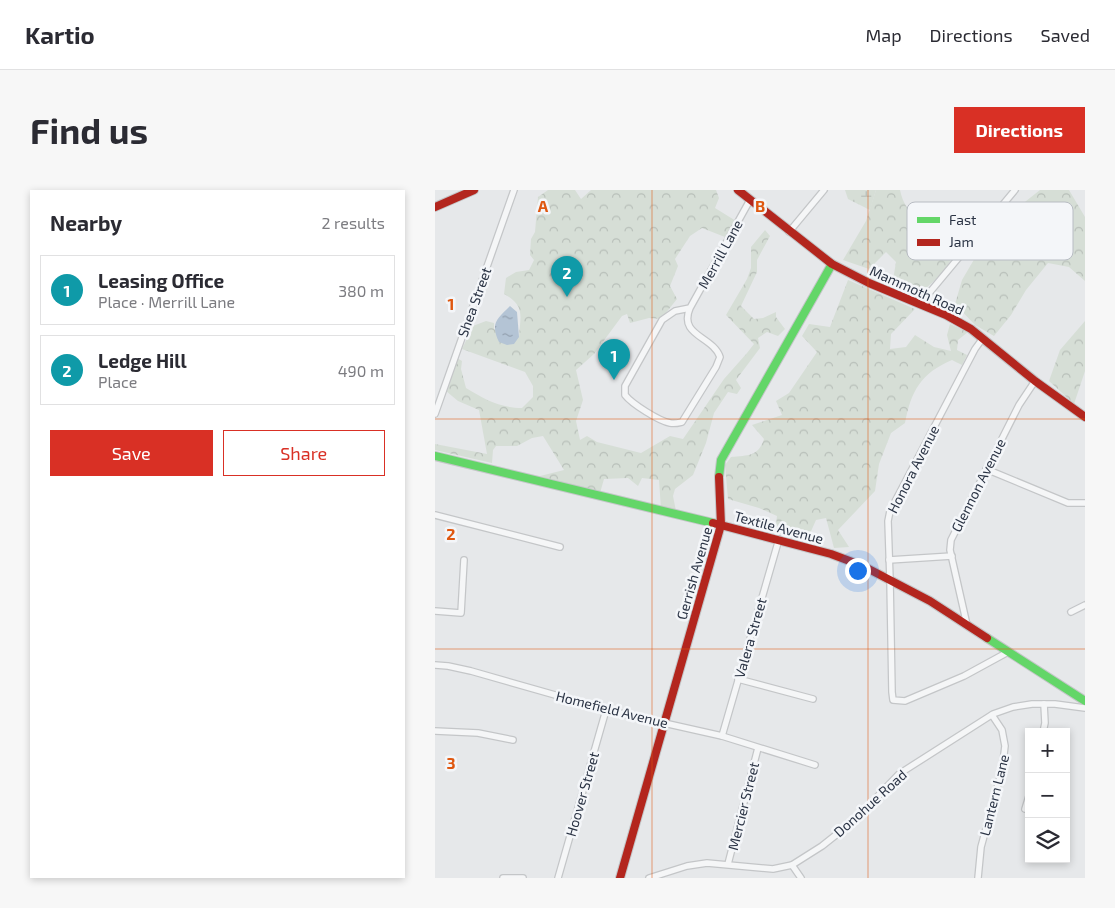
<!DOCTYPE html>
<html lang="en">
<head>
<meta charset="utf-8">
<style>
	:root { --surface:#fff; --page:#f7f7f7; --text:#2b2b33; --muted:#7c7c81; --line:#e1e1e2; --accent:#d93025 }
	body { margin:0; font-family:"Exo 2",sans-serif; background:var(--page); color:var(--text) }
	.controls { position:absolute; right:15px; bottom:15px; display:grid; overflow:hidden; border-radius:0px; box-shadow:0 2px 8px #0003 }
	.controls button { width:45px; height:45px; display:grid; place-items:center; padding:0; border:0; border-bottom:1px solid var(--line); background:var(--surface); color:var(--text); font:25px sans-serif }
	.you { position:absolute; left:422px; top:380px; width:18px; height:18px; margin:-12px; border:4px solid #fff; border-radius:50%; background:#1a73e8; box-shadow:0 0 0 8px #1a73e833 }
	.badge { display:grid; place-items:center; width:32px; height:32px; border-radius:50%; background:var(--accent); color:#fff; font-size:16px; font-weight:700 }
	.pin { position:absolute; translate:-50% -41px; filter:drop-shadow(0 1px 2px #0008) }
	.pin::after { content:''; position:absolute; top:26px; width:18px; height:15px; background:inherit; clip-path:polygon(0 0,100% 0,50% 100%) }
	.list { margin:0; padding:0; list-style:none }
	h2 { display:flex; justify-content:space-between; align-items:center; height:65px; margin:0; padding:0 20px; font-size:21px }
	h2 small { font-size:16px; font-weight:400; color:var(--muted) }
	.list li { display:grid; grid-template-columns:32px 1fr auto; gap:15px; align-items:center; box-sizing:border-box; height:70px; margin:0 10px 10px; padding:0 10px; border:1px solid var(--line); border-radius:0px }
	.list b { display:block; font-size:19px; white-space:nowrap }
	.list p { margin:0; font-size:16px; white-space:nowrap; color:var(--muted) }
	.list em { font-size:16px; font-style:normal; color:var(--muted) }
	.actions { display:flex; gap:10px; padding:15px 20px }
	.actions a { flex:1; padding:11px 0; border:1px solid var(--accent); border-radius:0px; text-align:center; font-size:18px; color:var(--accent) }
	.actions .main { background:var(--accent); color:#fff }
	.icon { flex:none; width:28px; height:28px; fill:none; stroke:currentColor; stroke-width:2; stroke-linecap:round; stroke-linejoin:round }
	.map { position:relative; flex:none; width:650px; height:688px; overflow:hidden; border-radius:0px }
	header { display:flex; align-items:center; gap:30px; box-sizing:border-box; height:70px; padding:0 25px; background:var(--surface); border-bottom:1px solid var(--line) }
	header strong { font-size:24px }
	nav { display:flex; gap:28px; margin-inline-start:auto; font-size:18px }
	.intro { display:flex; align-items:center; justify-content:space-between; box-sizing:border-box; height:120px; padding:0 30px }
	h1 { margin:0; font-size:35px }
	.button { padding:12px 22px; border-radius:0px; background:var(--accent); color:#fff; font-size:18px; font-weight:700 }
	main { display:flex; gap:30px; padding:0 30px }
	aside { flex:1; background:var(--surface); border-radius:0px; box-shadow:0 2px 8px #0003 }
	.map>svg:first-child { display:block }
	.forest { fill:url(#forest-crowns) }
	.wetland { fill:url(#wetland-marsh) }
	.water { fill:url(#water-ripples) }
	.lines { fill:none; stroke-linecap:round; stroke-linejoin:round }
	.street-casing { stroke:#c4c6c8; stroke-width:8 }
	.fast-casing { stroke:#c4c6c8; stroke-width:10 }
	.jam-casing { stroke:#c4c6c8; stroke-width:10 }
	.street { stroke:#f5f6f7; stroke-width:5.5 }
	.fast { stroke:#63d668; stroke-width:8 }
	.jam { stroke:#b3261e; stroke-width:8 }
	.grid { fill:none; stroke:#df570f; stroke-width:1; stroke-opacity:0.55 }
	.labels { text-anchor:middle; dominant-baseline:central; stroke-width:5; stroke-linejoin:round; paint-order:stroke }
	.street-label { font-size:14px; fill:#2b3445; stroke:#f4f6f9 }
	.key { fill:#f4f6f9; stroke:#b8bcc3; stroke-width:1 }
	.key-label { font-size:14px; fill:#2b3445 }
	.grid-label { font-size:16px; text-anchor:middle; font-weight:bold; fill:#df570f; stroke:#f4f6f9; stroke-width:5; stroke-linejoin:round; paint-order:stroke }
</style>
</head>
<body>
<header>
<strong>Kartio</strong>
<nav><a>Map</a><a>Directions</a><a>Saved</a></nav>
</header>
<div class="intro"><h1>Find us</h1><a class="button">Directions</a></div>
<main>
<aside>
<h2>Nearby<small>2 results</small></h2>
<ul class="list">
<li><span class="badge" style="background:#0f9aa8">1</span><div><b>Leasing Office</b><p>Place · Merrill Lane</p></div><em>380 m</em></li>
<li><span class="badge" style="background:#0f9aa8">2</span><div><b>Ledge Hill</b><p>Place</p></div><em>490 m</em></li>
</ul>
<div class="actions"><a class="main">Save</a><a>Share</a></div>
</aside>
<div class="map">
<svg width="650" height="688" viewBox="0 0 650 688">
	<defs>
		<pattern id="forest-crowns" width="20" height="18" patternUnits="userSpaceOnUse" patternTransform="scale(1.25)"><rect width="20" height="18" fill="#d6ded6"/><path d="M2 6a3 3 0 1 1 6 0M12 15a3 3 0 1 1 6 0" fill="none" stroke="#b8bfb9"/></pattern>
		<pattern id="wetland-marsh" width="20" height="14" patternUnits="userSpaceOnUse" patternTransform="scale(1.25)"><rect width="20" height="14" fill="#d6ded6"/><path d="M1 5h8M5 5V1M11 12h8M15 12V8" fill="none" stroke="#b8bfb9"/></pattern>
		<pattern id="water-ripples" width="26" height="14" patternUnits="userSpaceOnUse" patternTransform="scale(1.25)"><rect width="26" height="14" fill="#b4c4d5"/><path d="M2 4q2-2 4 0t4 0M15 11q2-2 4 0t4 0" fill="none" stroke="#93a0af"/></pattern>
	</defs>
	<rect width="100%" height="100%" fill="#e6e8ea"/>
	<g class="forest">
		<path d="M113 0H140L146 9 156 0H281L284 8 280 18 301 31 290 47 267 38 255 46 240 69 243 76 235 96 242 109 226 129 214 128 195 133 192 124 187 126 159 164 141 180 148 210 141 231 145 250 152 246 162 252 206 263 235 246 248 249 289 189 312 163 319 154 291 125 312 89 316 78V57L330 40 335 46 322 70V82L306 116 319 129 328 128 341 122V127L350 139 343 146 332 142 323 148 325 158 301 190 306 198 302 204 293 202 279 223 271 253 258 285 240 299 238 306 241 321 226 319 224 290 207 288 203 296 193 288 169 289 165 303 105 286 129 280 108 246 97 248 82 256H61L58 260 57 273 0 260V254L52 264 44 220 23 211 11 201 22 168 27 171 26 179 31 198C49 209 65 218 87 218L98 207V196L90 182 27 159 38 136 51 131 59 133V139L84 147C85 127 91 116 69 104L71 88 81 82 94 80 99 70 95 65 96 49 100 42 103 7Z"/>
		<path d="M441 0H465C471 27 485 27 505 41 510 45 515 50 520 55 521 72 497 94 484 104L457 96 461 72 451 62 434 79 408 70 431 31Z"/>
		<polygon points="605,0 634,0 650,27 650,91 634,77 613,73 591,100 576,125 559,146 540,135 520,114 527,90 547,56 575,45 578,37 576,23"/>
		<path d="M413 90 480 119 456 144 455 159 471 157 480 145 499 157 516 161 512 145 515 134 533 142 523 150 522 160 532 165 527 175 517 170C486 183 476 201 470 233L456 243 444 274 440 301 403 340 414 357 399 358 391 328 381 330 373 348 340 342 342 326 324 318 293 309 290 275 296 267C313 265 323 267 329 249L317 235 347 225 341 211 354 203 382 162 367 146 374 134 395 137Z"/>
		<polygon points="650,131 650,181 639,214 614,191 625,160"/>
	</g>
	<polygon class="wetland" points="410,0 441,0 435,20 413,9"/>
	<path class="water" d="M75 116 82 122 84 147 79 154 72 155 64 152C55 133 62 129 75 116Z"/>
	<g class="lines">
		<defs>
			<g id="street">
				<polyline points="354,42 389,0"/>
				<polyline points="485,114 580,0"/>
				<path d="M255 118C243 146 278 146 285 167L281 177 247 232C243 233 240 234 235 233 224 231 197 214 190 205V196L227 130 240 121 255 118 315 10"/>
				<polyline points="548,148 540,159 455,321 453,331 455,390 457,502 458,510 470,511 529,486 573,462"/>
				<polyline points="0,224 79,0"/>
				<polyline points="551,279 633,313 650,313"/>
				<polyline points="0,325 125,357"/>
				<polyline points="454,370 517,366"/>
				<polyline points="0,421 26,423 29,370"/>
				<polyline points="636,422 650,415"/>
				<polyline points="532,435 515,360 516,350 584,215 600,191"/>
				<polyline points="0,475 13,476 36,481 180,522 287,546 380,575"/>
				<polyline points="303,489 378,509"/>
				<polyline points="0,541 43,543 78,550"/>
				<polyline points="608,542 610,533 609,514"/>
				<polyline points="287,546 344,349"/>
				<polyline points="590,619 594,606"/>
				<polyline points="293,674 323,558"/>
				<polyline points="357,675 366,688"/>
				<polyline points="68,688 88,688"/>
				<polyline points="123,688 171,520"/>
				<polyline points="214,688 252,676 272,673 338,679 357,675 387,656 421,629 464,584 558,524 578,517 597,514 620,514 650,518"/>
				<polyline points="543,688 546,657 567,580 570,556 567,540 557,525"/>
			</g>
			<g id="fast">
				<polyline points="0,266 278,333"/>
				<polyline points="284,287 286,270 397,74"/>
				<polyline points="552,448 650,511"/>
			</g>
			<g id="jam">
				<polyline points="303,0 397,74 434,93 511,125 536,139 600,191 650,227"/>
				<polyline points="0,17 39,0"/>
				<polyline points="278,333 396,364 428,376 495,411 552,448"/>
				<polyline points="185,688 286,335 284,287"/>
			</g>
		</defs>
		<use href="#street" class="street-casing"/>
		<use href="#fast" class="fast-casing"/>
		<use href="#jam" class="jam-casing"/>
		<use href="#street" class="street"/>
		<use href="#fast" class="fast"/>
		<use href="#jam" class="jam"/>
	</g>
	<path class="grid" d="M217 0V688M433 0V688M0 229H650M0 459H650"/>
	<g class="labels">
		<g class="street-label">
			<text transform="translate(285 64) rotate(-61)">Merrill Lane</text>
			<text transform="translate(482 100) rotate(24)">Mammoth Road</text>
			<text transform="translate(39 112) rotate(-70)">Shea Street</text>
			<text transform="translate(478 279) rotate(-63)">Honora Avenue</text>
			<text transform="translate(543 295) rotate(-63)">Glennon Avenue</text>
			<text transform="translate(344 337) rotate(15)">Textile Avenue</text>
			<text transform="translate(259 383) rotate(-74)">Gerrish Avenue</text>
			<text transform="translate(315 448) rotate(-74)">Valera Street</text>
			<text transform="translate(177 519) rotate(14)">Homefield Avenue</text>
			<text transform="translate(147 604) rotate(-74)">Hoover Street</text>
			<text transform="translate(559 605) rotate(-76)">Lantern Lane</text>
			<text transform="translate(435 613) rotate(-42)">Donohue Road</text>
			<text transform="translate(308 616) rotate(-76)">Mercier Street</text>
		</g>
	</g>
	<rect x="472" y="12" width="166" height="58" rx="8" class="key"/>
	<rect x="482" y="27" width="23" height="6" fill="#63d668"/>
	<rect x="482" y="49" width="23" height="7" fill="#b3261e"/>
	<g class="key-label">
		<text x="514" y="35">Fast</text>
		<text x="514" y="57">Jam</text>
	</g>
	<g class="grid-label">
		<text x="108" y="22">A</text>
		<text x="325" y="22">B</text>
		<text x="16" y="120">1</text>
		<text x="16" y="350">2</text>
		<text x="16" y="579">3</text>
	</g>
</svg>
<div class="controls">
<button>+</button>
<button>−</button>
<button><svg class="icon" aria-label="layers" viewBox="0 0 24 24"><path d="M12 4l9 5-9 5-9-5zM3 14l9 5 9-5"/></svg></button>
</div>
<div class="you"></div>
<div class="pin badge" style="left:179px;top:190px;background:#0f9aa8">1</div>
<div class="pin badge" style="left:132px;top:107px;background:#0f9aa8">2</div>
</div>
</main>
</body>
</html>
